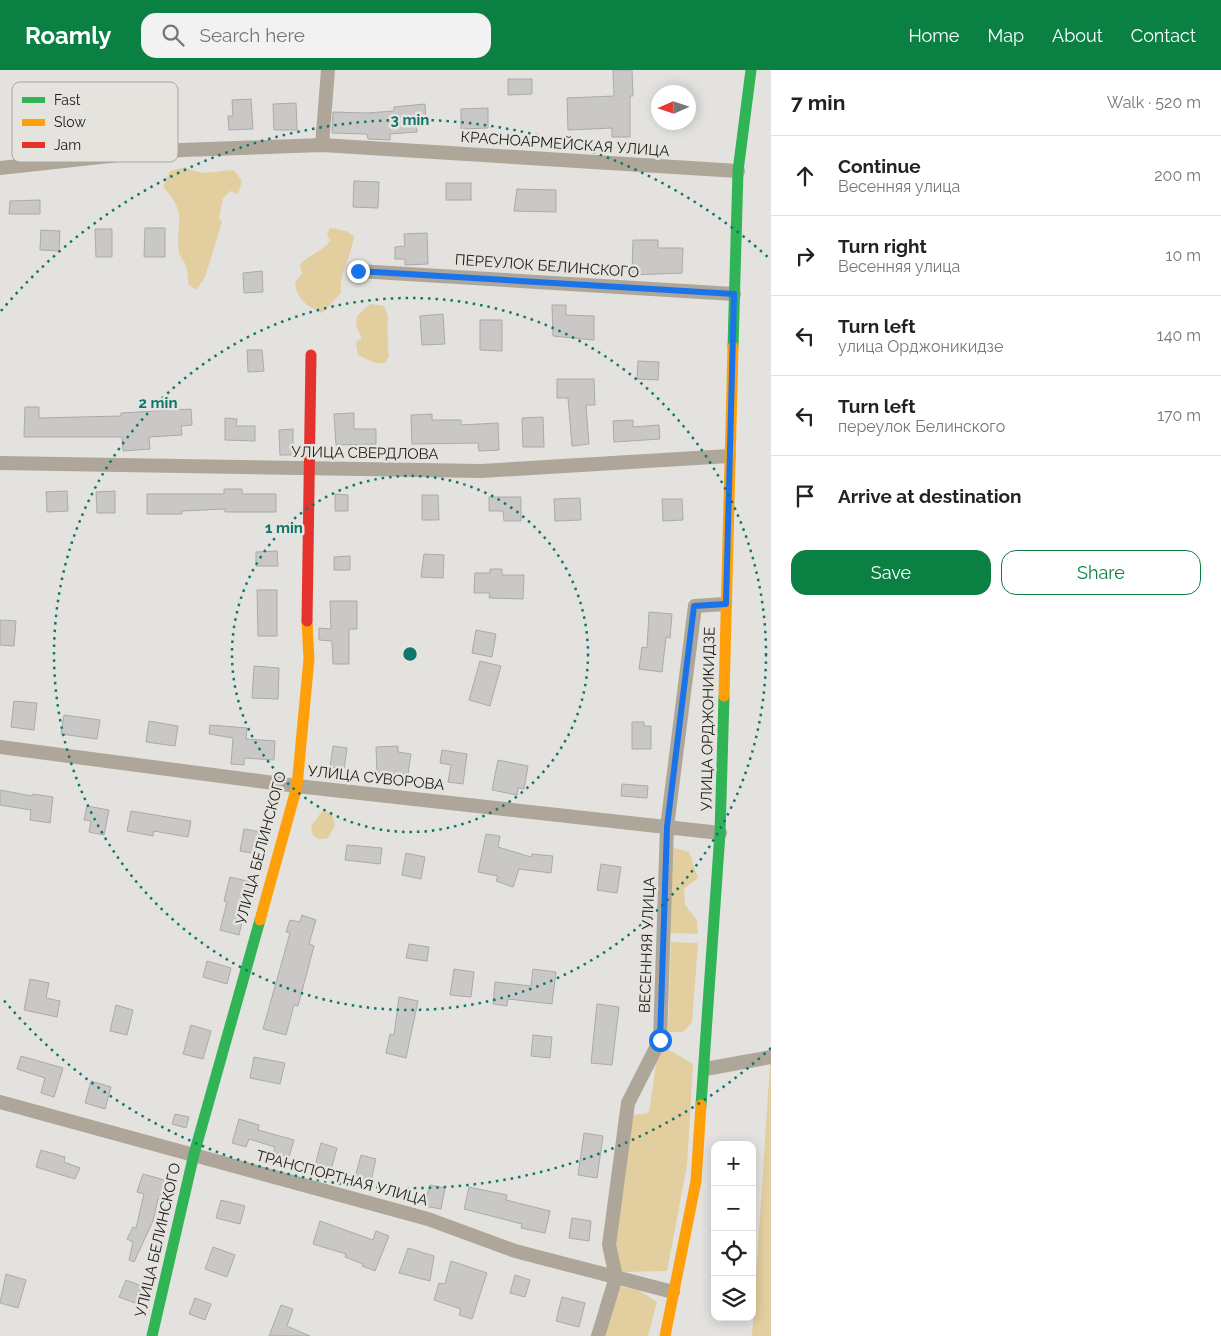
<!DOCTYPE html>
<html lang="en">
<head>
<meta charset="utf-8">
<style>
	:root { --surface:#fff; --page:#f2f2f2; --text:#222; --muted:#767676; --line:#e0e0e0; --accent:#0b8043 }
	body { margin:0; font-family:Raleway,sans-serif; background:var(--page); color:var(--text) }
	.controls { position:absolute; right:15px; bottom:15px; display:grid; overflow:hidden; border-radius:10px; box-shadow:0 2px 12px #0003 }
	.controls button { width:45px; height:45px; display:grid; place-items:center; padding:0; border:0; border-bottom:1px solid var(--line); background:var(--surface); color:var(--text); font:25px sans-serif }
	.compass { position:absolute; left:651px; top:15px; width:45px; height:45px; border-radius:50%; background:var(--surface); box-shadow:0 2px 12px #0003; rotate:267deg }
	.stop { position:absolute; width:15px; height:15px; margin:-11px; border:4px solid #1a73e8; border-radius:50%; background:#fff }
	.stop.end { background:#1a73e8; border-color:#fff; box-shadow:0 1px 5px #0008 }
	.list { margin:0; padding:0; list-style:none }
	h2 { display:flex; justify-content:space-between; align-items:center; height:65px; margin:0; padding:0 20px; font-size:21px }
	h2 small { font-size:16px; font-weight:400; color:var(--muted) }
	.list li { display:grid; grid-template-columns:32px 1fr auto; gap:15px; align-items:center; box-sizing:border-box; height:80px; padding:0 20px; border-top:1px solid var(--line) }
	.list b { display:block; font-size:19px; white-space:nowrap }
	.list p { margin:0; font-size:16px; white-space:nowrap; color:var(--muted) }
	.list em { font-size:16px; font-style:normal; color:var(--muted) }
	.actions { display:flex; gap:10px; padding:15px 20px }
	.actions a { flex:1; padding:11px 0; border:1px solid var(--accent); border-radius:15px; text-align:center; font-size:18px; color:var(--accent) }
	.actions .main { background:var(--accent); color:#fff }
	.icon { flex:none; width:28px; height:28px; fill:none; stroke:currentColor; stroke-width:2; stroke-linecap:round; stroke-linejoin:round }
	.map { position:relative; flex:none; width:771px; height:1266px; overflow:hidden }
	header { display:flex; align-items:center; gap:30px; box-sizing:border-box; height:70px; padding:0 25px; background:var(--accent); color:#fff }
	header strong { font-size:24px }
	nav { display:flex; gap:28px; margin-inline-start:auto; font-size:18px }
	.search { width:350px; height:45px; background:var(--page); display:flex; align-items:center; gap:12px; box-sizing:border-box; padding:0 18px; border-radius:15px; color:var(--muted); font-size:19px }
	main { display:flex }
	aside { flex:1; background:var(--surface) }
	.map>svg:first-child { display:block }
	.green { fill:#e2ce9e }
	.building { fill:#c9c8c6; stroke:#abaaa9 }
	.lines { fill:none; stroke-linecap:round; stroke-linejoin:round }
	.street { stroke:#aea698; stroke-width:14 }
	.fast { stroke:#30b455; stroke-width:11 }
	.slow { stroke:#ff9f0a; stroke-width:11 }
	.jam { stroke:#e5322d; stroke-width:11 }
	.route { stroke:#1a73e8; stroke-width:6 }
	.ring { fill:none; stroke:#0f766e; stroke-width:2.5; stroke-dasharray:2.5 5 }
	.labels { text-anchor:middle; dominant-baseline:central; stroke-width:5; stroke-linejoin:round; paint-order:stroke }
	.street-label { font-size:15px; fill:#1c1b19; stroke:#e5e3dd }
	.key { fill:#e5e3dd; stroke:#a9a7a2; stroke-width:1 }
	.key-label { font-size:14px; fill:#1c1b19 }
	.centre { fill:#0f766e; stroke:#e5e3dd; stroke-width:2.5 }
	.ring-label { font-size:15px; text-anchor:middle; font-weight:bold; fill:#0f766e; stroke:#e5e3dd; stroke-width:5; stroke-linejoin:round; paint-order:stroke }
</style>
</head>
<body>
<header>
<strong>Roamly</strong>
<div class="search"><svg class="icon" aria-label="search" viewBox="0 0 24 24"><circle cx="10" cy="10" r="6"/><path d="M15 15l6 6"/></svg>Search here</div>
<nav><a>Home</a><a>Map</a><a>About</a><a>Contact</a></nav>
</header>
<main>
<div class="map">
<svg width="771" height="1266" viewBox="0 0 771 1266">
	<rect width="100%" height="100%" fill="#e3e2df"/>
	<g class="green">
		<path d="M185 97C206 107 212 101 234 100L242 111 238 124 230 121 223 128 219 148 222 152 205 207 196 220 189 215C187 209 188 202 186 196 185 191 180 188 179 183 175 151 189 144 163 117L170 101Z"/>
		<path d="M330 158 346 161 354 166C352 185 338 205 341 223L322 243C306 235 297 230 295 212L302 204 300 195C309 184 322 182 330 171L327 164Z"/>
		<path d="M370 234 384 236 388 246C387 251 388 282 389 286L385 293H375L358 285 356 272 362 268 356 256 357 246Z"/>
		<polygon points="323,740 332,744 335,756 328,768 319,769 313,765 311,756"/>
		<polygon points="671,777 689,782 698,808 684,819 685,835 697,850 698,864 669,863"/>
		<polygon points="671,872 698,873 692,952 683,962 668,962"/>
		<polygon points="666,978 693,994 687,1095 667,1201 622,1202 615,1177 633,1045 649,1043 657,987"/>
		<polygon points="771,980 771,1266 752,1266"/>
		<polygon points="618,1216 640,1221 657,1232 648,1266 603,1266"/>
	</g>
	<g class="building">
		<polygon points="613,0 632,0 633,26 630,26 630,67 612,67 612,58 568,60 567,28 614,26"/>
		<polygon points="508,9 532,9 532,24 508,25"/>
		<polygon points="251,29 253,59 229,60 228,46 233,46 232,30"/>
		<polygon points="296,33 297,60 274,60 273,34"/>
		<polygon points="425,34 426,49 416,50 417,62 390,64 390,70 368,69 367,64 332,63 333,42 367,43 394,41 394,37"/>
		<polygon points="488,38 488,58 461,59 461,39"/>
		<polygon points="354,111 379,112 378,138 353,137"/>
		<rect x="446" y="113" width="25" height="17"/>
		<polygon points="517,119 556,120 556,142 514,141"/>
		<polygon points="40,130 40,144 9,144 10,131"/>
		<polygon points="145,158 165,158 165,187 144,187"/>
		<polygon points="95,159 112,159 112,187 96,187"/>
		<polygon points="41,160 60,161 59,181 40,180"/>
		<polygon points="427,163 428,194 405,195 405,189 395,189 395,177 405,176 404,164"/>
		<polygon points="633,170 658,170 658,178 683,178 682,203 632,205"/>
		<polygon points="262,201 263,222 244,223 243,203"/>
		<polygon points="552,235 566,235 566,245 594,246 594,270 553,266"/>
		<polygon points="443,244 445,274 422,275 420,246"/>
		<polygon points="480,250 502,250 502,281 480,280"/>
		<polygon points="247,280 262,280 264,301 248,302"/>
		<polygon points="638,291 659,292 658,310 637,309"/>
		<polygon points="557,309 594,309 595,335 586,335 589,374 572,376 568,328 557,328"/>
		<polygon points="25,337 39,337 39,348 121,346 121,343 191,339 192,355 181,356 182,365 149,367 150,379 123,381 122,367 24,367"/>
		<polygon points="354,343 354,359 376,359 376,374 336,375 334,344"/>
		<polygon points="432,344 432,350 461,350 461,355 498,353 499,380 479,381 478,373 412,374 411,345"/>
		<polygon points="543,347 544,377 523,377 522,348"/>
		<polygon points="225,348 237,349 236,356 255,356 255,371 225,370"/>
		<polygon points="633,350 633,357 659,355 660,369 614,372 613,351"/>
		<polygon points="293,359 293,385 280,385 279,360"/>
		<polygon points="224,419 242,419 242,424 276,424 276,442 225,442 225,439 182,441 182,444 147,444 147,424 224,424"/>
		<polygon points="67,421 68,441 47,442 46,422"/>
		<polygon points="115,421 115,443 97,443 96,422"/>
		<polygon points="335,424 348,425 348,441 335,441"/>
		<polygon points="422,425 438,425 439,450 422,450"/>
		<polygon points="489,427 521,427 521,451 504,451 503,441 489,441"/>
		<polygon points="580,428 581,450 555,451 554,429"/>
		<polygon points="662,429 682,429 683,450 663,451"/>
		<polygon points="277,481 278,496 256,496 256,482"/>
		<polygon points="424,484 444,485 443,508 421,507"/>
		<polygon points="350,486 350,500 334,500 334,487"/>
		<polygon points="490,499 502,499 502,505 524,505 523,529 489,528 490,523 474,523 475,503 490,503"/>
		<polygon points="257,520 277,520 277,566 258,566"/>
		<polygon points="330,531 357,531 357,559 349,559 349,594 333,594 332,571 319,570 319,558 331,559"/>
		<polygon points="649,542 672,544 670,568 666,567 662,602 639,599 642,577 647,578"/>
		<polygon points="0,550 16,551 14,576 0,575"/>
		<polygon points="476,560 496,564 492,587 472,583"/>
		<polygon points="480,591 501,596 490,636 469,630"/>
		<polygon points="254,596 279,598 278,629 252,628"/>
		<polygon points="14,631 37,633 34,660 11,657"/>
		<polygon points="64,645 100,650 97,669 61,664"/>
		<polygon points="149,651 178,656 175,676 146,672"/>
		<polygon points="632,652 644,652 644,656 651,656 651,679 632,679"/>
		<polygon points="210,655 247,658 246,669 275,671 274,690 244,688 244,695 231,694 233,668 209,664"/>
		<polygon points="333,676 347,678 344,699 330,697"/>
		<polygon points="398,676 398,682 411,684 408,704 377,703 376,677"/>
		<polygon points="442,680 467,684 463,714 448,712 451,695 440,693"/>
		<polygon points="498,690 528,696 524,719 518,718 517,725 492,720"/>
		<polygon points="622,714 648,716 647,728 621,726"/>
		<polygon points="0,720 32,726 33,724 53,727 50,753 30,750 31,740 0,735"/>
		<polygon points="87,736 109,740 104,765 89,762 91,751 84,750"/>
		<polygon points="131,741 191,751 188,767 154,761 153,766 127,761"/>
		<polygon points="244,759 261,762 257,784 240,781"/>
		<polygon points="486,764 500,766 498,777 531,787 532,784 553,786 551,803 519,799 513,817 496,811 498,806 478,802"/>
		<polygon points="347,775 382,778 380,794 345,790"/>
		<polygon points="406,783 425,787 421,809 402,805"/>
		<polygon points="601,794 621,797 617,823 597,820"/>
		<polygon points="230,807 251,812 239,865 220,860 227,832 224,831"/>
		<polygon points="302,845 316,850 309,874 314,876 298,936 294,935 286,965 263,959 290,863 286,862 290,850 300,852"/>
		<polygon points="409,874 429,877 427,891 406,888"/>
		<polygon points="207,891 231,898 227,914 203,907"/>
		<polygon points="454,899 474,902 471,927 450,925"/>
		<polygon points="533,899 556,902 552,934 508,929 507,936 493,934 495,912 531,916"/>
		<polygon points="30,909 49,913 46,928 60,931 57,947 24,940"/>
		<polygon points="399,927 418,931 406,988 386,983 390,964 394,965"/>
		<polygon points="597,934 619,937 612,995 591,993"/>
		<polygon points="116,935 133,940 127,965 110,961"/>
		<polygon points="191,955 211,961 203,989 183,984"/>
		<polygon points="533,965 552,967 550,988 531,986"/>
		<polygon points="21,986 63,998 54,1027 41,1023 45,1008 17,999"/>
		<polygon points="254,987 285,993 280,1014 250,1008"/>
		<polygon points="91,1011 111,1017 105,1039 85,1033"/>
		<polygon points="175,1044 189,1047 186,1058 172,1054"/>
		<polygon points="239,1049 259,1055 258,1060 294,1070 289,1087 273,1083 275,1077 249,1069 246,1077 232,1073"/>
		<polygon points="584,1063 603,1066 597,1108 578,1105"/>
		<polygon points="321,1073 337,1078 331,1100 315,1096"/>
		<polygon points="41,1080 65,1087 64,1092 80,1098 75,1109 36,1097"/>
		<polygon points="361,1085 376,1089 370,1115 354,1111"/>
		<polygon points="143,1104 168,1111 163,1130 158,1129 153,1151 134,1192 129,1190 133,1172 127,1169 133,1157 136,1158 144,1124 137,1122"/>
		<polygon points="430,1115 445,1118 441,1139 424,1136"/>
		<polygon points="469,1117 507,1125 506,1130 550,1141 545,1163 521,1158 522,1154 464,1139"/>
		<polygon points="221,1130 245,1136 240,1154 216,1148"/>
		<polygon points="572,1148 591,1151 589,1171 569,1168"/>
		<polygon points="320,1151 373,1170 376,1161 389,1166 375,1201 362,1196 363,1194 345,1187 346,1184 313,1174"/>
		<polygon points="213,1177 235,1185 227,1207 205,1199"/>
		<polygon points="408,1178 434,1186 430,1211 399,1203"/>
		<polygon points="451,1191 487,1203 472,1249 459,1245 461,1239 434,1230 439,1213 445,1214"/>
		<polygon points="6,1204 26,1210 18,1238 0,1233"/>
		<polygon points="515,1205 530,1210 525,1227 510,1223"/>
		<polygon points="126,1210 142,1216 135,1233 119,1227"/>
		<polygon points="562,1227 585,1233 579,1257 556,1251"/>
		<polygon points="195,1228 211,1234 205,1250 189,1244"/>
		<polygon points="281,1235 293,1239 287,1256 310,1266 269,1266"/>
	</g>
	<g class="lines">
		<g class="street">
			<polyline points="322,75 328,0"/>
			<polyline points="0,98 155,81 322,75 738,101"/>
			<polyline points="358,201 734,224"/>
			<polyline points="0,393 481,401 729,386"/>
			<polyline points="0,677 297,716 720,763"/>
			<polyline points="705,999 771,987"/>
			<polyline points="0,1032 428,1149 515,1181 673,1222"/>
			<polyline points="598,1266 616,1207 609,1175 628,1033 660,970 667,757 695,536 725,534"/>
		</g>
		<g class="fast">
			<polyline points="733,277 738,101 751,0"/>
			<polyline points="701,1035 720,763 724,626"/>
			<polyline points="152,1266 194,1084 260,850"/>
		</g>
		<g class="slow">
			<polyline points="724,626 733,277"/>
			<polyline points="260,850 297,716 309,589 307,551"/>
			<polyline points="665,1266 696,1111 701,1035"/>
		</g>
		<polyline class="jam" points="307,551 311,285"/>
	</g>
	<g class="lines">
		<polyline class="route" points="358,201 734,224 726,534 694,536 667,757 660,970"/>
	</g>
	<g class="ring">
		<circle cx="410" cy="584" r="178"/>
		<circle cx="410" cy="584" r="356"/>
		<path d="M771 978A534 534 0 0 1 1 927M1 241A534 534 0 0 1 771 190"/>
	</g>
	<g class="labels">
		<g class="street-label">
			<text transform="translate(565 74) rotate(4)">КРАСНОАРМЕЙСКАЯ УЛИЦА</text>
			<text transform="translate(547 196) rotate(4)">ПЕРЕУЛОК БЕЛИНСКОГО</text>
			<text transform="translate(365 383) rotate(1)">УЛИЦА СВЕРДЛОВА</text>
			<text transform="translate(708 649) rotate(-89)">УЛИЦА ОРДЖОНИКИДЗЕ</text>
			<text transform="translate(376 708) rotate(6)">УЛИЦА СУВОРОВА</text>
			<text transform="translate(261 778) rotate(-75)">УЛИЦА БЕЛИНСКОГО</text>
			<text transform="translate(647 875) rotate(-88)">ВЕСЕННЯЯ УЛИЦА</text>
			<text transform="translate(342 1108) rotate(15)">ТРАНСПОРТНАЯ УЛИЦА</text>
			<text transform="translate(158 1170) rotate(-77)">УЛИЦА БЕЛИНСКОГО</text>
		</g>
	</g>
	<rect x="12" y="12" width="166" height="80" rx="8" class="key"/>
	<rect x="22" y="27" width="23" height="6" fill="#30b455"/>
	<rect x="22" y="49" width="23" height="7" fill="#ff9f0a"/>
	<rect x="22" y="72" width="23" height="6" fill="#e5322d"/>
	<g class="key-label">
		<text x="54" y="35">Fast</text>
		<text x="54" y="57">Slow</text>
		<text x="54" y="80">Jam</text>
	</g>
	<circle cx="410" cy="584" r="8" class="centre"/>
	<g class="ring-label">
		<text x="410" y="55">3 min</text>
		<text x="158" y="338">2 min</text>
		<text x="284" y="463">1 min</text>
	</g>
</svg>
<div class="controls">
<button>+</button>
<button>−</button>
<button><svg class="icon" aria-label="locate" viewBox="0 0 24 24"><circle cx="12" cy="12" r="6"/><path d="M12 2v4M12 18v4M2 12h4M18 12h4"/></svg></button>
<button><svg class="icon" aria-label="layers" viewBox="0 0 24 24"><path d="M12 4l9 5-9 5-9-5zM3 14l9 5 9-5"/></svg></button>
</div>
<svg class="compass" viewBox="-18 -18 36 36"><path d="M0-13l5 13h-10z" fill="#e53935"/><path d="M0 13l5-13h-10z" fill="#767676"/></svg>
<div class="stop" style="left:660px;top:970px"></div>
<div class="stop end" style="left:358px;top:201px"></div>
</div>
<aside>
<h2>7 min<small>Walk · 520 m</small></h2>
<ul class="list">
<li><svg class="icon" aria-label="ahead" viewBox="0 0 24 24"><path d="M12 20V5M6 11l6-6 6 6"/></svg><div><b>Continue</b><p>Весенняя улица</p></div><em>200 m</em></li>
<li><svg class="icon" aria-label="right" viewBox="0 0 24 24"><path d="M7 20v-9h11M14 6l5 5-5 5"/></svg><div><b>Turn right</b><p>Весенняя улица</p></div><em>10 m</em></li>
<li><svg class="icon" aria-label="left" viewBox="0 0 24 24"><path d="M17 20v-9H6M10 6l-5 5 5 5"/></svg><div><b>Turn left</b><p>улица Орджоникидзе</p></div><em>140 m</em></li>
<li><svg class="icon" aria-label="left" viewBox="0 0 24 24"><path d="M17 20v-9H6M10 6l-5 5 5 5"/></svg><div><b>Turn left</b><p>переулок Белинского</p></div><em>170 m</em></li>
<li><svg class="icon" aria-label="arrive" viewBox="0 0 24 24"><path d="M6 21V4h12l-3 4 3 4H6"/></svg><div><b>Arrive at destination</b></div></li>
</ul>
<div class="actions"><a class="main">Save</a><a>Share</a></div>
</aside>
</main>
</body>
</html>
